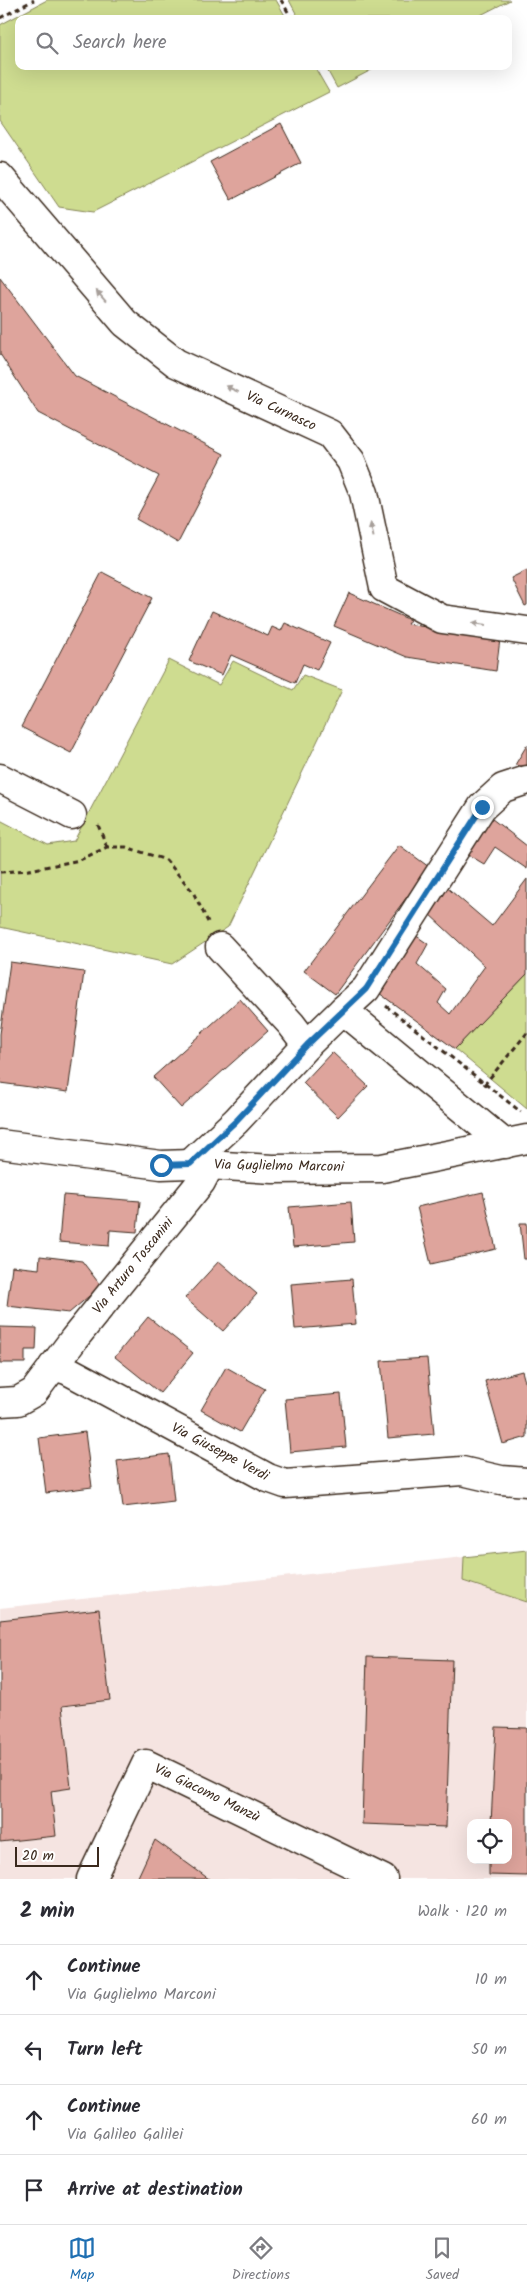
<!DOCTYPE html>
<html lang="en">
<head>
<meta charset="utf-8">
<style>
	:root { --surface:#fff; --page:#f2f2f3; --text:#2b2b33; --muted:#7c7c81; --line:#e1e1e2; --accent:#1f6fb2 }
	body { margin:0; font-family:Kalam,sans-serif; background:var(--page); color:var(--text) }
	.controls { position:absolute; right:15px; bottom:15px; display:grid; overflow:hidden; border-radius:10px; box-shadow:0 5px 20px #0002 }
	.controls button { width:45px; height:45px; display:grid; place-items:center; padding:0; border:0; border-bottom:1px solid var(--line); background:var(--surface); color:var(--text); font:25px sans-serif }
	.scale { position:absolute; left:15px; bottom:12px; width:84px; box-sizing:border-box; padding-left:5px; border:2px solid #3b2a1e; border-top:0; font-size:14px; line-height:18px; white-space:nowrap; color:#3b2a1e; -webkit-text-stroke:4px #fff; paint-order:stroke }
	.stop { position:absolute; width:15px; height:15px; margin:-11px; border:4px solid #1f6fb2; border-radius:50%; background:#fff }
	.stop.end { background:#1f6fb2; border-color:#fff; box-shadow:0 1px 5px #0008 }
	.list { margin:0; padding:0; list-style:none }
	h2 { display:flex; justify-content:space-between; align-items:center; height:65px; margin:0; padding:0 20px; font-size:21px }
	h2 small { font-size:16px; font-weight:400; color:var(--muted) }
	.list li { display:grid; grid-template-columns:32px 1fr auto; gap:15px; align-items:center; box-sizing:border-box; height:70px; padding:0 20px; border-top:1px solid var(--line) }
	.list b { display:block; font-size:19px; white-space:nowrap }
	.list p { margin:0; font-size:16px; white-space:nowrap; color:var(--muted) }
	.list em { font-size:16px; font-style:normal; color:var(--muted) }
	.icon { flex:none; width:28px; height:28px; fill:none; stroke:currentColor; stroke-width:2; stroke-linecap:round; stroke-linejoin:round }
	.map { position:relative; flex:none; width:527px; height:1879px; overflow:hidden }
	.search { position:absolute; background:var(--surface); box-shadow:0 5px 20px #0002; left:15px; right:15px; top:15px; height:55px; display:flex; align-items:center; gap:12px; box-sizing:border-box; padding:0 18px; border-radius:10px; color:var(--muted); font-size:19px }
	.sheet { height:345px; background:var(--surface) }
	nav { display:flex; justify-content:space-around; align-items:center; box-sizing:border-box; height:70px; border-top:1px solid var(--line); background:var(--surface); font-size:14px; color:var(--muted) }
	nav a { display:grid; justify-items:center; gap:2px }
	nav .on { color:var(--accent) }
	.map>svg:first-child { display:block }
	.built { fill:#f5e4e1; fill-rule:evenodd }
	.green { fill:#cedc90; stroke:#848357 }
	.building { fill:#dea49c; stroke:#3b2a1e }
	.lines { fill:none; stroke-linecap:round; stroke-linejoin:round }
	.minor-casing { stroke:#3b2a1e; stroke-width:31 }
	.path { stroke:#3b2a1e; stroke-width:3; stroke-dasharray:5 4; stroke-linecap:butt }
	.minor { stroke:#fff; stroke-width:28 }
	.oneway { fill:#a79f9a }
	.route { stroke:#1f6fb2; stroke-width:6 }
	.labels { text-anchor:middle; dominant-baseline:central; stroke-width:5; stroke-linejoin:round; paint-order:stroke }
	.street-label { font-size:14px; fill:#3b2a1e; stroke:#fff }
</style>
</head>
<body>
<div class="map">
<svg width="527" height="1879" viewBox="0 0 527 1879">
	<rect width="100%" height="100%" fill="#fff"/>
	<filter id="ink" filterUnits="userSpaceOnUse"><feTurbulence type="fractalNoise" baseFrequency=".02" numOctaves="2"/><feDisplacementMap in="SourceGraphic" scale="10" xChannelSelector="R" yChannelSelector="G"/><feConvolveMatrix kernelMatrix="1 2 1 2 8 2 1 2 1" color-interpolation-filters="sRGB"/></filter>
	<g filter="url(#ink)">
		<path class="built" d="M464 1557 463 1581 527 1602V1879H0V1608ZM471 1823H508V1860H471Z"/>
		<g class="green">
			<polygon points="47,0 276,0 287,19 19,19 19,66 314,66 329,92 93,212 59,207 0,121 0,25"/>
			<polygon points="289,0 510,0 473,19 299,19"/>
			<polygon points="325,66 379,66 337,88"/>
			<polygon points="169,660 219,685 233,661 293,690 303,675 342,690 228,927 172,964 0,927 0,820 48,845 74,841"/>
			<polygon points="527,974 527,1109 455,1049"/>
			<polygon points="527,1550 527,1602 463,1581 464,1557"/>
		</g>
		<g class="building">
			<polygon points="281,124 301,163 231,200 210,162"/>
			<polygon points="0,277 75,376 224,454 178,543 136,519 159,476 38,413 0,354"/>
			<polygon points="527,570 527,605 525,606 511,578"/>
			<polygon points="102,572 152,598 71,753 21,727"/>
			<polygon points="349,593 410,620 407,624 500,639 496,671 407,657 334,626"/>
			<polygon points="212,611 268,636 272,627 281,631 285,623 330,643 317,670 303,664 295,683 231,655 222,675 189,661"/>
			<polygon points="527,745 527,767 515,765"/>
			<polygon points="487,815 527,846 527,869 495,847 484,864 462,851"/>
			<polygon points="399,845 429,867 335,994 304,971"/>
			<polygon points="527,879 527,974 455,1049 379,993 415,935 428,944 417,964 446,989 438,1003 450,1014 485,966 428,913 444,885 492,926"/>
			<polygon points="10,962 84,972 68,1092 0,1083 0,1034"/>
			<polygon points="240,999 268,1031 181,1108 153,1077"/>
			<polygon points="332,1052 368,1086 338,1117 303,1083"/>
			<polygon points="483,1192 496,1249 431,1264 417,1207"/>
			<polygon points="63,1195 140,1201 137,1232 110,1230 109,1246 59,1242"/>
			<polygon points="351,1202 354,1242 293,1247 289,1207"/>
			<polygon points="520,1223 527,1223 527,1259 524,1259"/>
			<polygon points="40,1256 82,1261 101,1286 69,1313 7,1306 12,1266 39,1269"/>
			<polygon points="219,1261 257,1294 223,1331 185,1298"/>
			<polygon points="352,1279 356,1324 295,1329 291,1284"/>
			<polygon points="148,1317 193,1353 160,1393 115,1357"/>
			<polygon points="0,1327 37,1328 36,1350 25,1350 25,1363 0,1363"/>
			<polygon points="427,1358 434,1434 388,1438 381,1361"/>
			<polygon points="226,1367 265,1389 240,1432 201,1410"/>
			<polygon points="522,1371 527,1389 527,1437 503,1444 485,1381"/>
			<polygon points="341,1394 346,1447 290,1452 285,1399"/>
			<polygon points="85,1432 92,1487 46,1493 39,1438"/>
			<polygon points="169,1454 174,1501 123,1507 117,1461"/>
			<polygon points="99,1609 110,1700 62,1706 71,1788 51,1791 56,1836 0,1842 0,1620"/>
			<polygon points="367,1657 452,1660 446,1827 362,1824"/>
			<polygon points="496,1727 527,1728 527,1876 489,1875 489,1860 508,1860 508,1823 491,1823"/>
			<polygon points="155,1840 209,1879 137,1879"/>
		</g>
		<g class="lines">
			<defs>
				<g id="minor">
					<polyline points="0,177 125,323 176,363 330,434 351,461 364,493 384,588 442,619 527,631"/>
					<polyline points="0,778 72,815"/>
					<polyline points="220,947 291,1024 307,1045"/>
					<polyline points="343,1010 366,989 482,807 503,788 527,780"/>
					<polyline points="0,1144 161,1165 190,1164 273,1169 382,1168 527,1139"/>
					<polyline points="190,1164 236,1121 307,1045 343,1010 505,1144"/>
					<polyline points="53,1366 67,1370 268,1478 285,1484 462,1471 501,1480 527,1482"/>
					<polyline points="0,1402 18,1401 34,1392 74,1339 201,1182 210,1165"/>
					<polyline points="91,1879 146,1764 383,1879"/>
				</g>
			</defs>
			<use href="#minor" class="minor-casing"/>
			<g class="path">
				<polyline points="281,0 292,19"/>
				<polyline points="0,18 34,0"/>
				<polyline points="318,66 320,70"/>
				<polyline points="98,825 107,847"/>
				<polyline points="0,872 29,870 80,860 107,847 126,847 166,860 193,892 208,922"/>
				<polyline points="386,1006 521,1112"/>
				<polyline points="484,1085 527,1033"/>
			</g>
			<use href="#minor" class="minor"/>
		</g>
		<defs><path id="oneway-solid" d="M-6-.8H1V-3.2L6.5 0L1 3.2V.8H-6Z" transform="scale(1.25)"/></defs>
		<g class="oneway">
			<use href="#oneway-solid" transform="translate(101 296) rotate(-131)"/>
			<use href="#oneway-solid" transform="translate(232 389) rotate(-155)"/>
			<use href="#oneway-solid" transform="translate(372 530) rotate(-102)"/>
			<use href="#oneway-solid" transform="translate(479 624) rotate(-172)"/>
		</g>
	</g>
	<g class="lines" filter="url(#ink)">
		<polyline class="route" points="161,1165 190,1164 236,1121 307,1045 366,989 482,807"/>
	</g>
	<g class="labels">
		<g class="street-label">
			<text transform="translate(281 411) rotate(25)">Via Curnasco</text>
			<text transform="translate(279 1166) rotate(1)">Via Guglielmo Marconi</text>
			<text transform="translate(133 1266) rotate(-51)">Via Arturo Toscanini</text>
			<text transform="translate(220 1452) rotate(28)">Via Giuseppe Verdi</text>
			<text transform="translate(207 1793) rotate(26)">Via Giacomo Manzù</text>
		</g>
	</g>
</svg>
<div class="controls">
<button><svg class="icon" aria-label="locate" viewBox="0 0 24 24"><circle cx="12" cy="12" r="6"/><path d="M12 2v4M12 18v4M2 12h4M18 12h4"/></svg></button>
</div>
<div class="scale">20 m</div>
<div class="stop" style="left:161px;top:1165px"></div>
<div class="stop end" style="left:482px;top:807px"></div>
<div class="search"><svg class="icon" aria-label="search" viewBox="0 0 24 24"><circle cx="10" cy="10" r="6"/><path d="M15 15l6 6"/></svg>Search here</div>
</div>
<section class="sheet">
<h2>2 min<small>Walk · 120 m</small></h2>
<ul class="list">
<li><svg class="icon" aria-label="ahead" viewBox="0 0 24 24"><path d="M12 20V5M6 11l6-6 6 6"/></svg><div><b>Continue</b><p>Via Guglielmo Marconi</p></div><em>10 m</em></li>
<li><svg class="icon" aria-label="left" viewBox="0 0 24 24"><path d="M17 20v-9H6M10 6l-5 5 5 5"/></svg><div><b>Turn left</b></div><em>50 m</em></li>
<li><svg class="icon" aria-label="ahead" viewBox="0 0 24 24"><path d="M12 20V5M6 11l6-6 6 6"/></svg><div><b>Continue</b><p>Via Galileo Galilei</p></div><em>60 m</em></li>
<li><svg class="icon" aria-label="arrive" viewBox="0 0 24 24"><path d="M6 21V4h12l-3 4 3 4H6"/></svg><div><b>Arrive at destination</b></div></li>
</ul>
</section>
<nav>
<a class="on"><svg class="icon" aria-label="map" viewBox="0 0 24 24"><path d="M3 6l6-2 6 2 6-2v14l-6 2-6-2-6 2zM9 4v14M15 6v14"/></svg>Map</a>
<a><svg class="icon" aria-label="directions" viewBox="0 0 24 24"><path d="M12 3l9 9-9 9-9-9zM9 14v-3h6M13 9l2 2-2 2"/></svg>Directions</a>
<a><svg class="icon" aria-label="saved" viewBox="0 0 24 24"><path d="M7 4h10v16l-5-4-5 4z"/></svg>Saved</a>
</nav>
</body>
</html>
